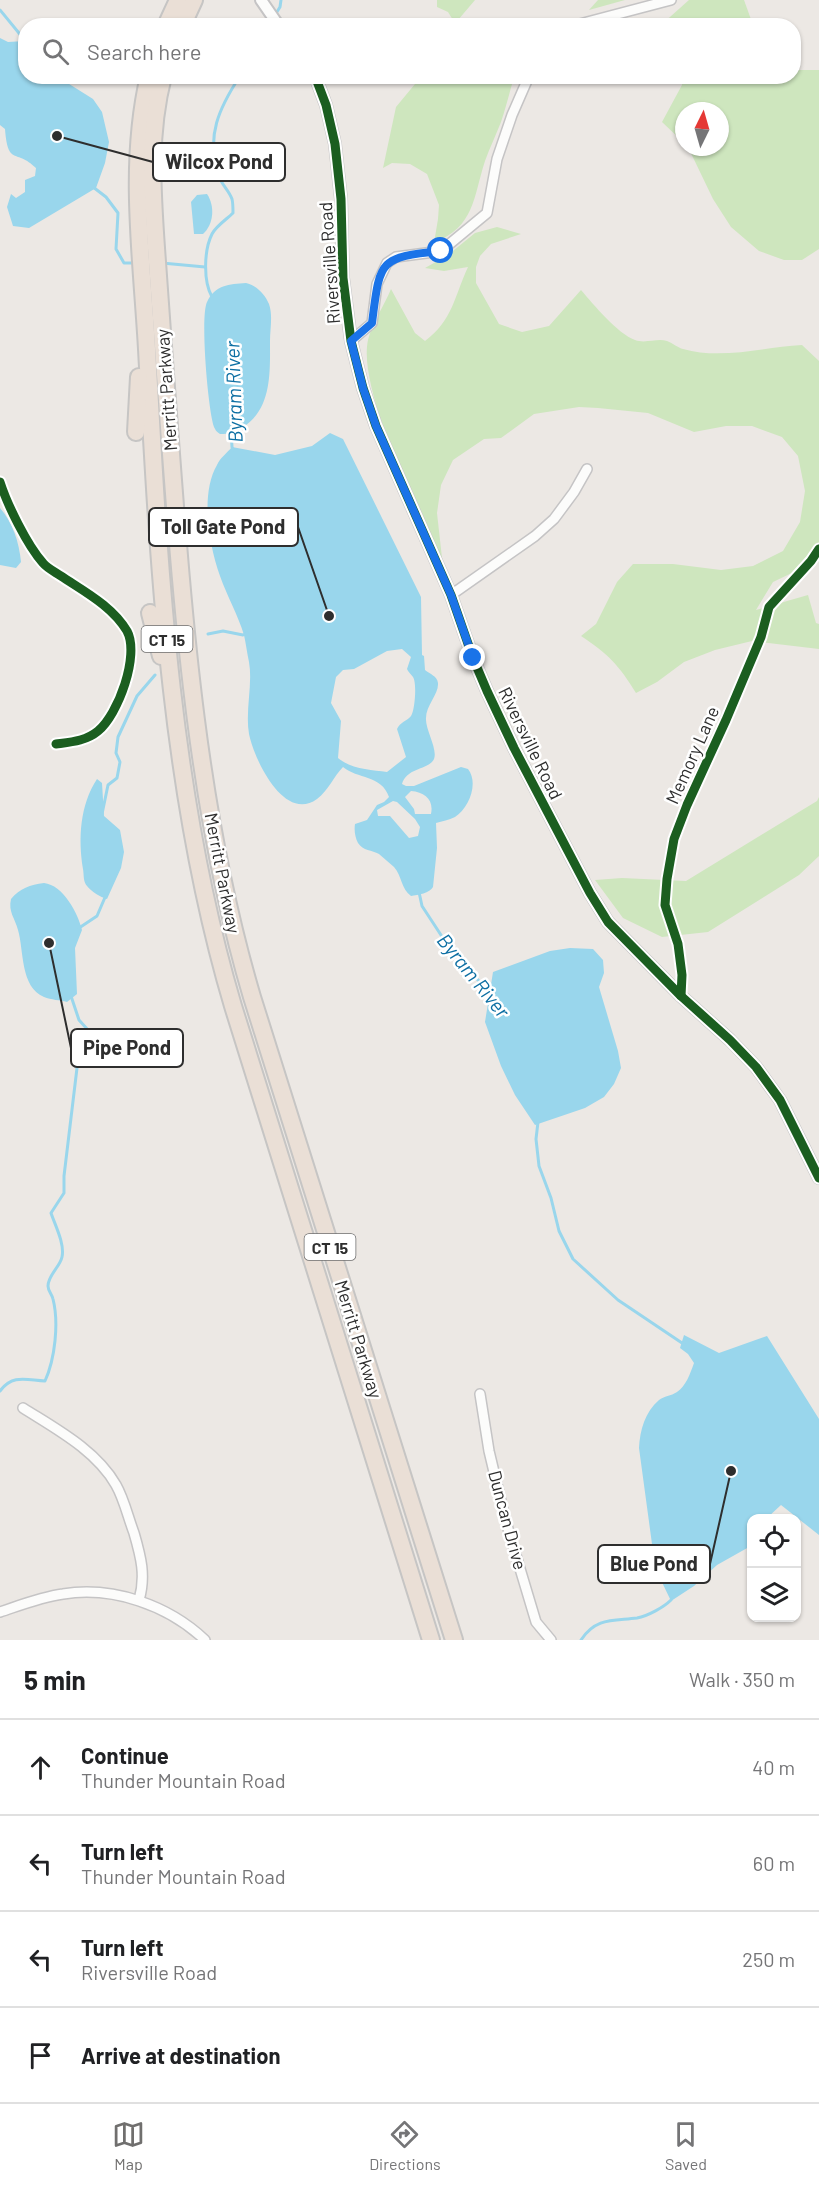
<!DOCTYPE html>
<html lang="en">
<head>
<meta charset="utf-8">
<style>
	:root { --surface:#fff; --page:#f6f6f6; --text:#202124; --muted:#757577; --line:#e0e0e0; --accent:#706f6e }
	body { margin:0; font-family:Barlow,sans-serif; background:var(--page); color:var(--text) }
	.controls { position:absolute; right:18px; bottom:18px; display:grid; overflow:hidden; border-radius:12px; box-shadow:0 2px 4px #0004 }
	.controls button { width:54px; height:54px; display:grid; place-items:center; padding:0; border:0; border-bottom:2px solid var(--line); background:var(--surface); color:var(--text); font:30px sans-serif }
	.compass { position:absolute; left:675px; top:102px; width:54px; height:54px; border-radius:50%; background:var(--surface); box-shadow:0 2px 4px #0004; rotate:5deg }
	.stop { position:absolute; width:18px; height:18px; margin:-14px; border:4px solid #1a73e8; border-radius:50%; background:#fff }
	.stop.end { background:#1a73e8; border-color:#fff; box-shadow:0 2px 6px #0008 }
	.list { margin:0; padding:0; list-style:none }
	h2 { display:flex; justify-content:space-between; align-items:center; height:78px; margin:0; padding:0 24px; font-size:26px }
	h2 small { font-size:20px; font-weight:400; color:var(--muted) }
	.list li { display:grid; grid-template-columns:39px 1fr auto; gap:18px; align-items:center; box-sizing:border-box; height:96px; padding:0 24px; border-top:2px solid var(--line) }
	.list b { display:block; font-size:22px; white-space:nowrap }
	.list p { margin:0; font-size:20px; white-space:nowrap; color:var(--muted) }
	.list em { font-size:20px; font-style:normal; color:var(--muted) }
	.icon { flex:none; width:33px; height:33px; fill:none; stroke:currentColor; stroke-width:2; stroke-linecap:round; stroke-linejoin:round }
	.map { position:relative; flex:none; width:819px; height:1640px; overflow:hidden }
	.search { position:absolute; background:var(--surface); box-shadow:0 2px 4px #0004; left:18px; right:18px; top:18px; height:66px; display:flex; align-items:center; gap:15px; box-sizing:border-box; padding:0 21px; border-radius:24px; color:var(--muted); font-size:22px }
	.sheet { height:462px; background:var(--surface) }
	nav { display:flex; justify-content:space-around; align-items:center; box-sizing:border-box; height:84px; border-top:2px solid var(--line); background:var(--surface); font-size:16px; color:var(--muted) }
	nav a { display:grid; justify-items:center; gap:3px }
	nav .on { color:var(--accent) }
	.map>svg:first-child { display:block }
	.green { fill:#cee6be }
	.water { fill:#99d6ec; fill-rule:evenodd }
	.lines { fill:none; stroke-linecap:round; stroke-linejoin:round }
	.stream { stroke:#99d6ec; stroke-width:3 }
	.minor-casing { stroke:#c5c4c5; stroke-width:12 }
	.tertiary-casing { stroke:#c5c4c5; stroke-width:14 }
	.motorway-casing { stroke:#c6c5c4; stroke-width:20 }
	.minor { stroke:#fcfcfb; stroke-width:9 }
	.tertiary { stroke:#fcfcfb; stroke-width:10 }
	.motorway { stroke:#eadfd6; stroke-width:16 }
	.cycleway-casing { stroke:#fff; stroke-width:13 }
	.cycleway { stroke:#1b5e20; stroke-width:9 }
	.route { stroke:#1a73e8; stroke-width:8 }
	.labels { text-anchor:middle; dominant-baseline:central; stroke-width:5; stroke-linejoin:round; paint-order:stroke }
	.shield { fill:#fff; stroke:#6d6d6d; stroke-width:1.5 }
	.shield-label { font-size:16px; font-weight:bold; fill:#2e2e2e }
	.street-label { font-size:18px; fill:#2e2e2e; stroke:#fff }
	.water-label { font-size:20px; font-style:italic; fill:#0d6fa3; stroke:#fff }
	.leader { fill:none; stroke:#2e2e2e; stroke-width:2 }
	.callout-dot { fill:#2e2e2e; stroke:#fff; stroke-width:2 }
	.callout { fill:#fff; stroke:#2e2e2e; stroke-width:2 }
	.callout-label { font-size:20px; text-anchor:middle; font-weight:bold; fill:#2e2e2e }
</style>
</head>
<body>
<div class="map">
<svg width="819" height="1640" viewBox="0 0 819 1640">
	<rect width="100%" height="100%" fill="#ece8e4"/>
	<g class="green">
		<polygon points="437,0 475,0 458,20 457,26 452,25 453,20 448,12 437,7"/>
		<polygon points="598,0 625,0 589,10"/>
		<polygon points="689,0 744,0 753,25 661,25"/>
		<polygon points="794,70 819,70 819,249 802,260 784,260 759,251 731,227 713,199 688,147 720,147 720,111 684,111 684,143 662,122 682,85 683,77 794,76"/>
		<path d="M475 76 482 79 514 77C510 91 506 107 501 122 496 135 490 147 485 161 473 198 475 226 434 243L438 219 439 205 427 174 410 164 392 163 383 168 396 107 415 84 417 77Z"/>
		<path d="M497 227 521 234 491 244 480 256 476 267V283L499 324 522 332 549 326 581 290C593 304 618 334 635 340 645 344 657 338 667 341 673 343 678 348 683 349 722 360 763 347 802 345L819 361V560L773 582 756 610 808 595 816 623 819 624V649L752 641 715 650 684 662 657 682 636 693C619 665 608 654 581 636L596 624 617 582 633 564H673L721 570 753 566 783 551 800 522 805 491 798 456 782 437 752 426H726L694 432 648 413 598 408 579 407 534 414 501 438 484 439 453 460 441 485 437 513 443 567C421 516 357 390 368 340 372 323 384 306 391 289L415 333 425 341C453 320 454 297 468 267L444 271 425 268 448 255 475 233Z"/>
		<polygon points="819,797 819,856 799,875 708,932 662,937 623,918 595,880 622,878 686,881 817,801"/>
	</g>
	<g class="water">
		<path d="M0 38 8 42 25 41 26 76 58 77 93 99 102 112 109 142 105 163 96 188 29 228 13 226 7 207 11 194 16 198 25 192V180L35 176 36 168C16 148 8 167 5 129L0 125Z"/>
		<path d="M207 194C215 206 214 224 203 234H194L191 202 197 195Z"/>
		<path d="M246 283C256 285 265 294 269 304 273 315 270 329 270 341 270 373 272 409 242 428 234 432 229 434 220 434 216 431 216 431 214 427 208 410 200 317 207 302 215 285 229 284 246 283Z"/>
		<path d="M330 433 343 439 421 597 422 655 424 656 425 670C430 674 437 676 438 683 439 694 426 705 426 718 425 729 438 749 434 759 429 770 407 767 402 784L406 786H414L461 767 468 769C479 783 469 808 455 817 449 820 442 821 436 823L437 848 433 887C430 893 418 895 411 896 401 889 402 876 394 867 389 863 384 858 379 854 372 850 363 851 358 843 355 837 354 830 355 824L367 820 377 805 384 802 389 797C382 775 357 779 343 767 333 777 329 790 317 799 284 823 254 759 249 734 245 710 253 685 249 662 247 653 246 644 244 635 238 615 227 596 220 576 209 545 200 494 217 465 220 458 227 453 232 447L275 455 312 446ZM402 649 411 657 407 669C408 672 411 674 413 677 417 683 415 710 411 716 407 721 400 722 397 729L406 757 387 772C371 770 351 769 338 758L341 721 331 703 336 677 343 670 354 669 387 651ZM411 791C425 792 434 800 431 814H415L414 809 405 797ZM393 801 397 802 415 819 420 827 418 836 409 838 390 816H378L377 810Z"/>
		<path d="M0 508C13 523 19 542 21 562L16 568 0 565Z"/>
		<path d="M97 779 102 783 104 816 120 830 124 852 121 868 107 899C100 897 92 892 87 886 83 882 84 874 83 869 78 838 80 805 97 779Z"/>
		<path d="M44 883C63 885 78 913 82 930L75 948 77 994 67 1002C60 1000 51 1000 44 997 20 987 24 950 18 930 15 918 8 912 11 899 20 888 30 885 44 883Z"/>
		<polygon points="570,948 593,949 603,960 604,973 599,987 618,1051 621,1068 614,1084 604,1097 585,1108 535,1125 515,1095 501,1066 485,1022 493,972 550,951"/>
		<path d="M684 1335 719 1353 767 1336 819 1419V1535L781 1505 767 1518H752L751 1543 749 1547 717 1565 694 1586 671 1601 658 1574 652 1544 639 1448C640 1430 645 1412 659 1400 664 1396 671 1396 677 1392 686 1386 690 1374 694 1363L688 1354 680 1348Z"/>
	</g>
	<g class="lines">
		<g class="stream">
			<polyline points="0,10 23,38 22,43"/>
			<polyline points="275,15 280,7 281,0"/>
			<polyline points="93,187 106,197 118,213 116,249 124,263 135,263"/>
			<polyline points="162,263 205,267"/>
			<path d="M212 297C203 281 204 250 212 234 216 226 227 219 233 213 233 209 233 203 232 199 229 190 220 183 218 174 206 136 219 108 240 76"/>
			<polyline points="231,430 232,447 233,450"/>
			<polyline points="208,634 223,631 243,635 247,633"/>
			<polyline points="102,814 108,785 117,778 120,762 116,753 118,737 137,696 155,675"/>
			<polyline points="419,892 422,906 456,958 491,993"/>
			<polyline points="79,928 97,916 106,895"/>
			<polyline points="538,1122 536,1139 539,1166 551,1198 559,1231 573,1259 618,1300 685,1345"/>
			<path d="M0 1391C13 1374 26 1380 45 1381 55 1359 59 1323 53 1299 52 1294 48 1291 48 1286 48 1275 60 1267 62 1257 65 1244 55 1225 51 1213L64 1193V1176L77 1068 73 1061 81 1050 88 1030 79 1020 71 996"/>
			<path d="M581 1640C596 1617 614 1621 637 1618 648 1616 664 1607 671 1600"/>
		</g>
		<defs>
			<g id="minor">
				<polyline points="572,26 671,0"/>
				<polyline points="351,341 372,323 377,284 387,263 396,257 441,251 487,213 497,159 512,115 529,76"/>
				<path d="M0 482C7 504 27 545 43 563 47 568 55 572 61 576 85 592 112 606 127 631 140 655 118 715 98 731 86 741 71 742 56 744"/>
				<polyline points="451,595 535,536 554,519 574,492 587,469"/>
				<polyline points="681,996 682,975 678,944 665,905 667,879 674,839 687,805 726,720 761,637 769,607 811,561 819,549"/>
				<polyline points="480,1394 489,1451 506,1522 536,1622 551,1640"/>
				<path d="M23 1408C56 1429 96 1450 116 1485 124 1499 128 1517 134 1533 141 1557 146 1576 139 1600"/>
				<path d="M0 1612C21 1605 41 1597 63 1594 113 1586 168 1605 205 1640"/>
			</g>
			<g id="tertiary">
				<polyline points="261,0 279,26"/>
				<polyline points="315,76 326,105 335,144 341,199 343,278 351,341 363,388 376,426 451,595 473,658 487,691 514,748 590,893 608,922 681,996 730,1040 756,1067 780,1100 819,1178"/>
			</g>
			<g id="motorway">
				<polyline points="166,26 178,0"/>
				<polyline points="182,26 194,0"/>
				<path d="M149 76C128 165 142 258 147 349 159 568 170 794 233 1006L431 1640"/>
				<path d="M163 76C148 134 152 190 156 248 159 290 162 332 165 374 181 582 192 795 252 997L454 1640"/>
				<polyline points="136,432 139,377"/>
				<polyline points="150,613 161,656"/>
			</g>
		</defs>
		<use href="#minor" class="minor-casing"/>
		<use href="#tertiary" class="tertiary-casing"/>
		<use href="#motorway" class="motorway-casing"/>
		<use href="#minor" class="minor"/>
		<use href="#tertiary" class="tertiary"/>
		<use href="#motorway" class="motorway"/>
		<defs>
			<g id="cycleway">
				<polyline points="315,76 326,105 335,144 341,199 343,278 351,341 363,388 376,426 451,595 473,658 487,691 514,748 590,893 608,922 681,996 730,1040 756,1067 780,1100 819,1178"/>
				<path d="M0 482C7 504 27 545 43 563 47 568 55 572 61 576 85 592 112 606 127 631 140 655 118 715 98 731 86 741 71 742 56 744"/>
				<polyline points="681,996 682,975 678,944 665,905 667,879 674,839 687,805 726,720 761,637 769,607 811,561 819,549"/>
			</g>
		</defs>
		<use href="#cycleway" class="cycleway-casing"/>
		<use href="#cycleway" class="cycleway"/>
	</g>
	<g class="lines">
		<path class="route" d="M441 251C378 257 380 261 372 323L351 341 363 388 376 426 451 595 473 658"/>
	</g>
	<g class="labels">
		<g class="shield">
			<rect x="141.5" y="626" width="51" height="26" rx="4.5"/>
			<rect x="304.5" y="1234" width="51" height="26" rx="4.5"/>
		</g>
		<g class="shield-label">
			<text x="167" y="639">CT 15</text>
			<text x="330" y="1247">CT 15</text>
		</g>
		<g class="street-label">
			<text transform="translate(329 263) rotate(-94)">Riversville Road</text>
			<text transform="translate(166 390) rotate(-94)">Merritt Parkway</text>
			<text transform="translate(531 743) rotate(64)">Riversville Road</text>
			<text transform="translate(692 755) rotate(-66)">Memory Lane</text>
			<text transform="translate(223 873) rotate(79)">Merritt Parkway</text>
			<text transform="translate(359 1339) rotate(73)">Merritt Parkway</text>
			<text transform="translate(508 1520) rotate(75)">Duncan Drive</text>
		</g>
		<g class="water-label">
			<text transform="translate(233 392) rotate(-92)">Byram River</text>
			<text transform="translate(474 975) rotate(51)">Byram River</text>
		</g>
	</g>
	<path class="leader" d="M57 136L153 162M329 616L298 527M49 943L71 1048M731 1471L710 1564"/>
	<g class="callout-dot">
		<circle cx="57" cy="136" r="6"/>
		<circle cx="329" cy="616" r="6"/>
		<circle cx="49" cy="943" r="6"/>
		<circle cx="731" cy="1471" r="6"/>
	</g>
	<g class="callout">
		<rect x="153" y="143" width="132" height="38" rx="6"/>
		<rect x="149" y="508" width="149" height="38" rx="6"/>
		<rect x="71" y="1029" width="112" height="38" rx="6"/>
		<rect x="598" y="1545" width="112" height="38" rx="6"/>
	</g>
	<g class="callout-label">
		<text x="219" y="169">Wilcox Pond</text>
		<text x="223" y="534">Toll Gate Pond</text>
		<text x="127" y="1055">Pipe Pond</text>
		<text x="654" y="1571">Blue Pond</text>
	</g>
</svg>
<div class="controls">
<button><svg class="icon" aria-label="locate" viewBox="0 0 24 24"><circle cx="12" cy="12" r="6"/><path d="M12 2v4M12 18v4M2 12h4M18 12h4"/></svg></button>
<button><svg class="icon" aria-label="layers" viewBox="0 0 24 24"><path d="M12 4l9 5-9 5-9-5zM3 14l9 5 9-5"/></svg></button>
</div>
<svg class="compass" viewBox="-18 -18 36 36"><path d="M0-13l5 13h-10z" fill="#e53935"/><path d="M0 13l5-13h-10z" fill="#757577"/></svg>
<div class="stop" style="left:441px;top:251px"></div>
<div class="stop end" style="left:473px;top:658px"></div>
<div class="search"><svg class="icon" aria-label="search" viewBox="0 0 24 24"><circle cx="10" cy="10" r="6"/><path d="M15 15l6 6"/></svg>Search here</div>
</div>
<section class="sheet">
<h2>5 min<small>Walk · 350 m</small></h2>
<ul class="list">
<li><svg class="icon" aria-label="ahead" viewBox="0 0 24 24"><path d="M12 20V5M6 11l6-6 6 6"/></svg><div><b>Continue</b><p>Thunder Mountain Road</p></div><em>40 m</em></li>
<li><svg class="icon" aria-label="left" viewBox="0 0 24 24"><path d="M17 20v-9H6M10 6l-5 5 5 5"/></svg><div><b>Turn left</b><p>Thunder Mountain Road</p></div><em>60 m</em></li>
<li><svg class="icon" aria-label="left" viewBox="0 0 24 24"><path d="M17 20v-9H6M10 6l-5 5 5 5"/></svg><div><b>Turn left</b><p>Riversville Road</p></div><em>250 m</em></li>
<li><svg class="icon" aria-label="arrive" viewBox="0 0 24 24"><path d="M6 21V4h12l-3 4 3 4H6"/></svg><div><b>Arrive at destination</b></div></li>
</ul>
</section>
<nav>
<a class="on"><svg class="icon" aria-label="map" viewBox="0 0 24 24"><path d="M3 6l6-2 6 2 6-2v14l-6 2-6-2-6 2zM9 4v14M15 6v14"/></svg>Map</a>
<a><svg class="icon" aria-label="directions" viewBox="0 0 24 24"><path d="M12 3l9 9-9 9-9-9zM9 14v-3h6M13 9l2 2-2 2"/></svg>Directions</a>
<a><svg class="icon" aria-label="saved" viewBox="0 0 24 24"><path d="M7 4h10v16l-5-4-5 4z"/></svg>Saved</a>
</nav>
</body>
</html>
